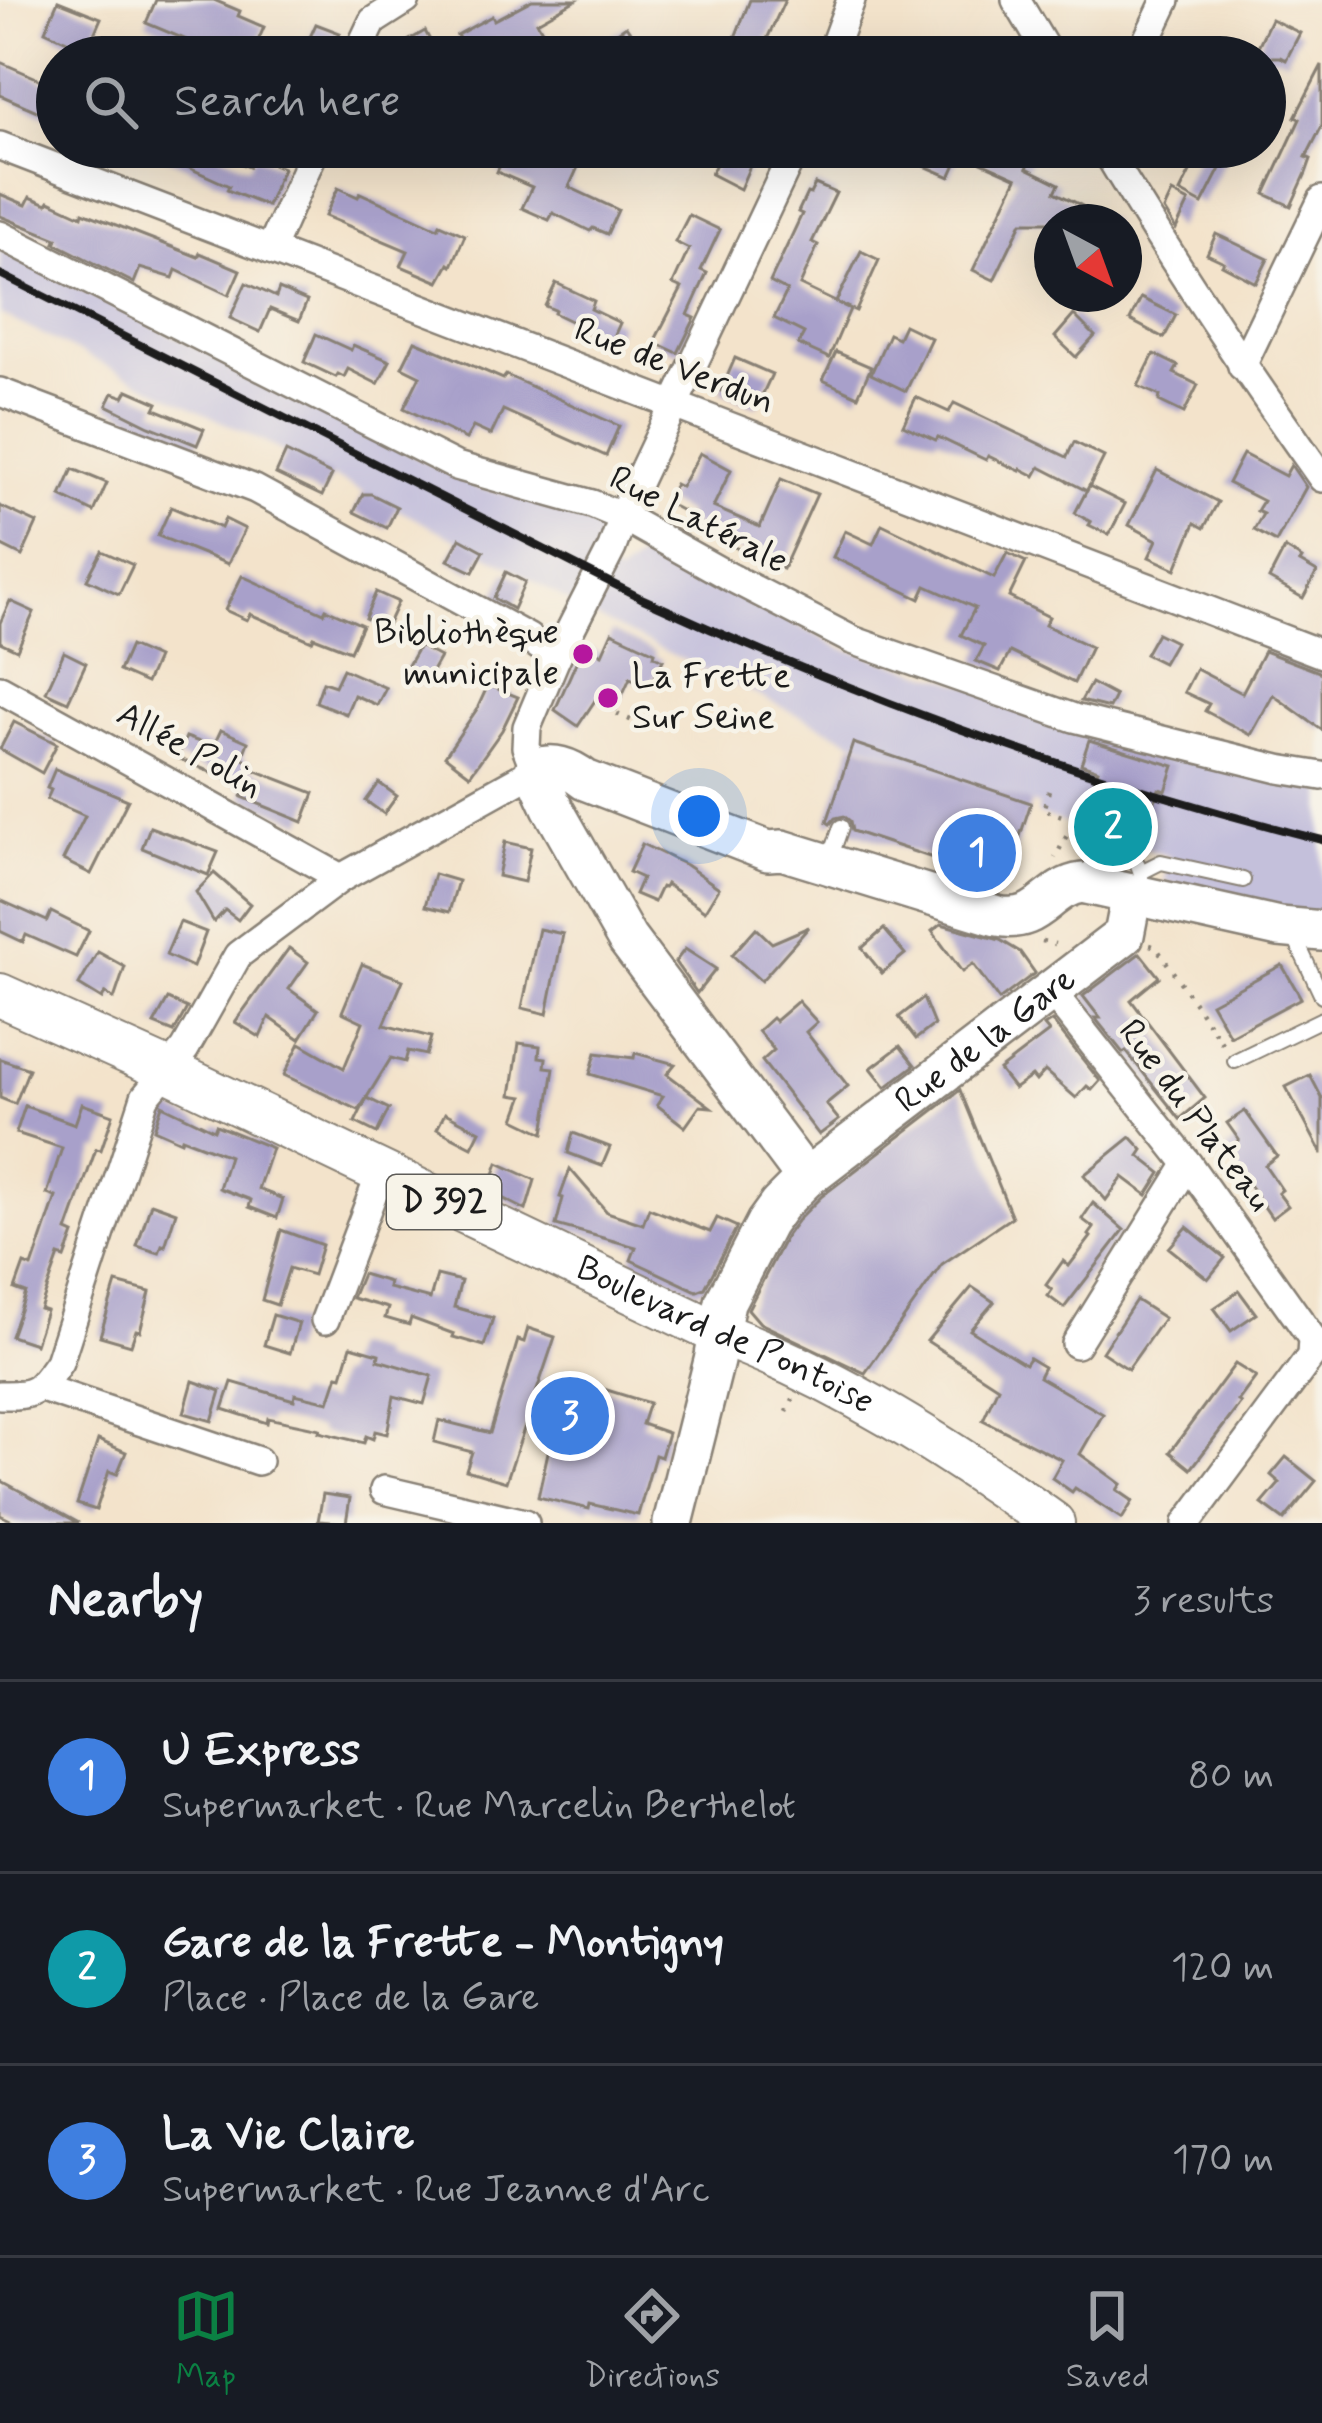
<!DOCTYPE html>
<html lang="en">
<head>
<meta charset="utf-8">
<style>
	:root { --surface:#171b24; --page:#20242c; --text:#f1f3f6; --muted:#9ea1a6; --line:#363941; --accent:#0b8043 }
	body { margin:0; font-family:Mynerve,sans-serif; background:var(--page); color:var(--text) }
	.compass { position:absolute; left:1034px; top:204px; width:108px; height:108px; border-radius:50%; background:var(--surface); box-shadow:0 12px 48px #0002; rotate:139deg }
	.you { position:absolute; left:699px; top:816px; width:42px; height:42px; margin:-30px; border:9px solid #fff; border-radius:50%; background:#1a73e8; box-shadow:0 0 0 18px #1a73e833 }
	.badge { display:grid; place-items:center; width:78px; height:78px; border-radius:50%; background:var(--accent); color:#fff; font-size:39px; font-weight:700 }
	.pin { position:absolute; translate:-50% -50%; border:6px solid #fff; box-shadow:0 3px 12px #0006 }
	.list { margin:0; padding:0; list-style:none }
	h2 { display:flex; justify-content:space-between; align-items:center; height:156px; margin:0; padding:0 48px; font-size:51px }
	h2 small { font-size:39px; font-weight:400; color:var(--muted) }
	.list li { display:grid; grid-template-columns:78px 1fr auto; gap:36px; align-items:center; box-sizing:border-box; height:192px; padding:0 48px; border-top:3px solid var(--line) }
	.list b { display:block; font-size:45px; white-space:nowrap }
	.list p { margin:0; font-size:39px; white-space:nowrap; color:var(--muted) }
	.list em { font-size:39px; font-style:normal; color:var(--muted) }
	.icon { flex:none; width:66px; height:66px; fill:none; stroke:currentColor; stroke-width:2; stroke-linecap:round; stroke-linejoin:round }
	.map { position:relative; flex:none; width:1322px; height:1523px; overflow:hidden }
	.search { position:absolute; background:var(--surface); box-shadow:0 12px 48px #0002; left:36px; right:36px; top:36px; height:132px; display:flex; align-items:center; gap:30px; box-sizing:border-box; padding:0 42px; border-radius:66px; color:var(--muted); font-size:45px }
	.sheet { height:732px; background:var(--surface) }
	nav { display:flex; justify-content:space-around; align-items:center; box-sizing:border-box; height:168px; border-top:3px solid var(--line); background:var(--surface); font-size:33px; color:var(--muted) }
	nav a { display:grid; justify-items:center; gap:6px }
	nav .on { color:var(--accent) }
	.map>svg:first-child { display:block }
	.industrial { fill:#c4c0db }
	.building { fill:#a8a0ca }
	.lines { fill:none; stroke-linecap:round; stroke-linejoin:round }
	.lane-casing { stroke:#888074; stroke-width:18 }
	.street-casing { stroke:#888074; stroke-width:32 }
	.secondary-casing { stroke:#888074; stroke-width:44 }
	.primary-casing { stroke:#888074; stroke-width:46 }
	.path { stroke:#888074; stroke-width:4.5; stroke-dasharray:3 9; stroke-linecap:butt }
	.lane { stroke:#fff; stroke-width:14 }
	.street { stroke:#fff; stroke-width:27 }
	.secondary { stroke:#fff; stroke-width:39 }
	.primary { stroke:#fff; stroke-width:42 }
	.rail { stroke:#1c1c1c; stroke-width:8 }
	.poi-dot { fill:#b5179e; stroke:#f7f3e8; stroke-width:4.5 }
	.labels { text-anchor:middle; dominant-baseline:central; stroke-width:9; stroke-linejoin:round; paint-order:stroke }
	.shield { fill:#f7f3e8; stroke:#5e5c59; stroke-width:3 }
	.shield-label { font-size:33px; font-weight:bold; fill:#1c1c1c }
	.street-label { font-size:36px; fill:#1c1c1c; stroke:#f7f3e8 }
	.poi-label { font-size:36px; fill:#1c1c1c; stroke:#f7f3e8; text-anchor:end }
</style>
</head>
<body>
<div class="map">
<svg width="1322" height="1523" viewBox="0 0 1322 1523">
	<rect width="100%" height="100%" fill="#f7f3e8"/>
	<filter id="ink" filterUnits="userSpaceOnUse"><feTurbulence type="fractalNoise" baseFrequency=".00833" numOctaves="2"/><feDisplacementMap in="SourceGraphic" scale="24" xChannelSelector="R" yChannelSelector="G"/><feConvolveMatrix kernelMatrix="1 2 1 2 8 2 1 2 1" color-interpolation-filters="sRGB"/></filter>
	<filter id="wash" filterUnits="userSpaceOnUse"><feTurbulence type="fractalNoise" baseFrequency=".004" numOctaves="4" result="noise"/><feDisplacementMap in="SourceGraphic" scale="48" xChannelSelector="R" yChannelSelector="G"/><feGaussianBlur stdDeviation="2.7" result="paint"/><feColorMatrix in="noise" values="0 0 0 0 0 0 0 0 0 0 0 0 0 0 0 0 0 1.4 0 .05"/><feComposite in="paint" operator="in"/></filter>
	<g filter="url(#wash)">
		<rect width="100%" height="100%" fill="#f3e3cb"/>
		<polygon class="industrial" points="0,249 478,488 558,502 594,518 601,531 601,539 593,560 618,575 639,558 650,554 663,555 841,648 1322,789 1322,920 1164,882 1170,857 1037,814 1039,806 853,741 596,618 507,565 258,439 0,314"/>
		<g id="blocks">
			<g class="building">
				<polygon points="156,0 214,0 240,11 238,16 264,27 251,57 227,57 146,23"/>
				<polygon points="532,0 576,0 537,22 551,46 530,57 514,57 506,42 475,57 469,57 457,35 492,16 494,20"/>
				<polygon points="750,0 785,0 761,52 734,40"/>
				<polygon points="58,1 101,18 87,50 45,31"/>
				<polygon points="1271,19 1300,33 1286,60 1280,57 1253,57"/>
				<polygon points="316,24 340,33 329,57 301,57"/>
				<polygon points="626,26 648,57 608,57 599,45"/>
				<polygon points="425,31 439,57 415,57 406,42"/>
				<polygon points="0,62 57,87 46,115 0,95"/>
				<polygon points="1322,65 1322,126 1306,157 1311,159 1306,173 1291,206 1265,194 1300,119 1295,117"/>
				<polygon points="143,147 218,147 216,153 249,167 254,156 283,168 267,206 227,190 229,186"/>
				<polygon points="508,147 587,147 569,187 618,210 607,234 593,228 590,231 553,213 549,220 522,208 532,187 497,172"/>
				<polygon points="724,147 758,147 740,189 711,174"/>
				<polygon points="881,147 1036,147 1027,168 1059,184 1055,192 1114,222 1022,222 994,280 973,270 1017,178 961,153 950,177"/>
				<polygon points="1202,148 1225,159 1202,204 1180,192"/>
				<polygon points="815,184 836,193 812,242 818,245 800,285 850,309 829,358 798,344 804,333 774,318 787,291 770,282 802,214 798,212 807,193 810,194"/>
				<polygon points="338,188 358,197 360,193 438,228 440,224 465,235 452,266 449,264 439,282 401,266 408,251 325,216"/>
				<polygon points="1172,193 1189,202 1176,229 1164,210"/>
				<polygon points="0,194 26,205 30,197 47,204 49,201 82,216 83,212 198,257 200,253 240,270 229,295 176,270 173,278 140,268 134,283 55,243 57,239 0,216"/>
				<polygon points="689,215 720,230 701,270 707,273 688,315 695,318 678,353 654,342 682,288 673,284 689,249 675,242"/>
				<polygon points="1216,234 1268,259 1256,283 1222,265 1224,262 1207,254"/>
				<polygon points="861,251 879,260 856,311 836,302"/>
				<polygon points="246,283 276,297 279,289 307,301 299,321 270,309 260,332 230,318"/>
				<polygon points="556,283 594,301 591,309 620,323 612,341 554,313 555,310 545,306"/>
				<polygon points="1141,298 1176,315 1164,338 1130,320"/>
				<polygon points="1074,315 1095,336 1076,357 1055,337"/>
				<polygon points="904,325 931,338 906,391 871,374 889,334 898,338"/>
				<polygon points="316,334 351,350 353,345 390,361 378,384 348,369 344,377 338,374 336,377 304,362"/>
				<polygon points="415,341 503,379 506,375 619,426 606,456 503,410 491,435 473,427 466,439 404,408 420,376 402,367"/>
				<polygon points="836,352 871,367 858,396 823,380"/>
				<polygon points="1154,354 1178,366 1174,373 1198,385 1184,413 1159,401 1160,396 1138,386"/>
				<polygon points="735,358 772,374 757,406 721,391"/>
				<polygon points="128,390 158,403 155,409 204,429 197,445 149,426 107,405 113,393 124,397"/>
				<polygon points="916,397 949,412 954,403 1067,457 1074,442 1104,457 1087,491 1040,467 1035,476 1021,469 1020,471 988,456 986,460 938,437 936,440 903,425"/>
				<polygon points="286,452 332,475 322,496 276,474"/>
				<polygon points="700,453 731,470 713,507 760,527 781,479 817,494 783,569 730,545 685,520 688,514 666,502 675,484 681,487"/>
				<polygon points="1243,454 1285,476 1291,465 1306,487 1276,542 1254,530 1263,514 1257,511 1263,501 1228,483"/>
				<polygon points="73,469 107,483 94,512 61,496"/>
				<polygon points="1157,470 1218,502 1204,528 1195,523 1176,569 1149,557 1157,540 1129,525"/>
				<polygon points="1089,486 1125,504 1109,535 1089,525 1091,522 1075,513"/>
				<polygon points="363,494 371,494 397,507 387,528 354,512"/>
				<polygon points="0,506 37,523 22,556 0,545"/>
				<polygon points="171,507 221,528 225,519 245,529 228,564 158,536"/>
				<polygon points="882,524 994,578 1007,553 1026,562 1009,597 1049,617 1045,625 1091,647 1074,683 1010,652 1000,671 976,661 984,646 961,635 975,608 926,586 920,599 833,557 845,531 873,544"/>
				<polygon points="460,538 484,551 473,572 448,560"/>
				<polygon points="1285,548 1302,559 1300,562 1317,572 1303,598 1269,579"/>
				<polygon points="102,551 133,565 119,594 87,579"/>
				<polygon points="506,572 525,582 513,609 494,598"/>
				<polygon points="242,576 324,613 326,609 362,625 350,651 314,637 312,641 250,614 247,620 225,610"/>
				<polygon points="376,592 398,602 386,628 365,618"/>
				<polygon points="10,601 34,612 17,650 0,642 0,623"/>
				<polygon points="612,632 655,652 654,656 663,660 649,687 630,678 616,709 598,696 578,726 555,710 582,649 588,652 589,648 602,654"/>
				<polygon points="1157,633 1175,642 1163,663 1145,654"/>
				<polygon points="130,646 157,658 146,683 119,671"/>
				<polygon points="419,646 440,657 424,685 403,674"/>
				<polygon points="1264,651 1322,673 1322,730 1273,695 1251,735 1205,711 1209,704 1184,692 1196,669 1242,693"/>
				<polygon points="64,652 86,663 68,702 46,692"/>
				<polygon points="343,669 386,688 377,705 354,695 346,714 316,702 323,682 335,686"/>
				<polygon points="1091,683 1115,696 1109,708 1081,701"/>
				<polygon points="488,685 518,697 502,730 470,775 445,756 477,709"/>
				<polygon points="14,722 57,744 42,773 0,749"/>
				<polygon points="221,730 248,742 242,758 251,763 249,768 314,793 303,822 242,797 246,787 177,758 186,737 213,747"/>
				<polygon points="1089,740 1174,766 1166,791 1159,789 1140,847 1079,827 1098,770 1081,764"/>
				<polygon points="853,743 1031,803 1010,866 1004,864 999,880 852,831 850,821 844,816 835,818 830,824 827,822"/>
				<polygon points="55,769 128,800 91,874 63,860 85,816 47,799 51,790 47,788"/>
				<polygon points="379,783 397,796 384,814 366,801"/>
				<polygon points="150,827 218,852 208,875 142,848"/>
				<polygon points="505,842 531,848 524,882 498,876"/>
				<polygon points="642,844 686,865 719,888 705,911 666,884 664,888 661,887 654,902 635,894 642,878 629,872"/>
				<polygon points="214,873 250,904 238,920 225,910 214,922 196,892"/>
				<polygon points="434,874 458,881 449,912 425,906"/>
				<polygon points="0,900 47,921 51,912 89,931 76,957 26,935 23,942 0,931"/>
				<polygon points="180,922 206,932 193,967 166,955"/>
				<polygon points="941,924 1000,940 1020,952 1035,973 999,1000 973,964 962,972 932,931"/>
				<polygon points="809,927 761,981 732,955 756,928 772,943"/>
				<polygon points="539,929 563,934 547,1014 522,1008"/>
				<polygon points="884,929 905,954 882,973 862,948"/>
				<polygon points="289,948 308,962 289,989 318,1010 300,1039 269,1017 260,1037 235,1022"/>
				<polygon points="685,949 716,969 697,993 675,962"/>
				<polygon points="98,952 125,967 114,999 105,993 102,999 79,985"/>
				<polygon points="1140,953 1159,977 1131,1000 1205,1098 1180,1119 1126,1051 1123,1053 1095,1018 1100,1018 1083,996"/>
				<polygon points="362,964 403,980 384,1025 431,1037 426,1055 408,1051 405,1062 391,1058 359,1110 284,1075 300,1043 344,1068 363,1022 342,1012"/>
				<polygon points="1282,965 1301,998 1230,1036 1211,1003"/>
				<polygon points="923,998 934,1025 916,1039 899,1017"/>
				<polygon points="168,999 187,1008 174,1032 154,1024"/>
				<polygon points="798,1001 817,1022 806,1032 848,1086 826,1104 839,1120 819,1135 762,1061 774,1050 758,1031 772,1018 775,1021"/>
				<polygon points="1052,1021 1100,1081 1092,1090 1087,1086 1076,1098 1045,1071 1036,1081 1032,1076 1014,1089 999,1070 1049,1032 1044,1026"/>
				<polygon points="519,1043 540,1046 539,1057 546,1058 545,1067 554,1068 544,1133 515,1119 523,1097 511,1095"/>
				<polygon points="900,1046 915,1065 886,1087 871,1068"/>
				<polygon points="596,1053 634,1058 635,1053 675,1064 667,1074 711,1107 700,1106 685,1127 657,1105 663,1096 590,1074"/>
				<polygon points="0,1059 29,1069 15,1104 0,1098"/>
				<polygon points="1310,1075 1322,1098 1322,1154 1286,1087"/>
				<polygon points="960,1090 1012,1217 942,1264 865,1373 760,1323 748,1309 786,1236 797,1221 822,1196"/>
				<polygon points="367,1098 389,1109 377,1133 355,1122"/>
				<polygon points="82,1104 113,1115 101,1150 96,1149 67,1231 74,1234 65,1258 59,1256 40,1309 46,1311 35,1344 11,1336 26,1293 15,1289 24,1264 32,1267 56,1197 47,1194 62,1148 16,1133 25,1106 75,1124"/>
				<polygon points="162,1105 214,1130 216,1125 272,1148 258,1189 283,1199 277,1218 249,1207 251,1200 219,1188 229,1156 182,1138 181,1141 154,1129"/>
				<polygon points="1245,1111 1277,1156 1265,1165 1282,1190 1278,1193 1288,1206 1272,1218 1225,1150 1239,1140 1227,1123"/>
				<polygon points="445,1113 480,1131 472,1147 437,1129"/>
				<polygon points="573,1133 610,1147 602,1166 568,1153"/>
				<polygon points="1131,1137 1143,1150 1139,1156 1161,1173 1147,1195 1123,1177 1106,1200 1084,1175"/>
				<polygon points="498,1163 535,1180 526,1210 488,1191"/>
				<polygon points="570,1169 607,1212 643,1224 649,1208 710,1232 717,1218 737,1227 705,1288 697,1291 631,1260 636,1247 556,1225 563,1198 560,1197"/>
				<polygon points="151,1203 176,1212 165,1246 162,1245 159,1253 137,1246"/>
				<polygon points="1093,1203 1124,1230 1064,1308 1048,1296 1052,1290 1046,1285 1063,1261 1069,1266 1091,1237 1089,1235 1094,1228 1082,1219"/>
				<polygon points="1187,1227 1225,1258 1208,1279 1169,1248"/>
				<polygon points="281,1230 322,1245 313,1275 289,1268 277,1305 262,1300"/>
				<polygon points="362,1274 389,1282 388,1288 430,1299 437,1275 461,1281 454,1307 493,1318 484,1346 453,1337 454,1334 411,1318 409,1325 385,1318 388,1308 352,1298"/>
				<polygon points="116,1283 150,1292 140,1331 136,1330 131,1345 100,1336"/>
				<polygon points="972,1287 994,1302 970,1330 1025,1364 1029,1358 1044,1367 1039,1377 1103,1414 1080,1454 1121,1484 1117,1490 1133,1501 1122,1519 1075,1488 1072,1492 1052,1478 1062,1460 983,1420 998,1387 927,1341"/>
				<polygon points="1239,1291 1256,1314 1231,1331 1214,1308"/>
				<polygon points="1136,1300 1164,1318 1128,1369 1102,1352"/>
				<polygon points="273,1315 299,1323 290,1353 264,1345"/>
				<polygon points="528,1328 555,1337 506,1482 466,1470 472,1452 434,1442 439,1420 490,1433 518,1340 524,1342"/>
				<polygon points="351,1346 379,1354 378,1360 432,1376 424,1404 394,1396 387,1434 375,1431 373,1439 366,1436 364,1443 319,1432 320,1429 268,1418 267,1423 223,1409 232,1382 294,1400 295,1394 329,1402 338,1375 342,1376"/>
				<polygon points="1235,1364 1256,1377 1238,1401 1241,1403 1191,1469 1170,1452"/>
				<polygon points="565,1377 649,1403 642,1424 668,1433 661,1457 655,1455 638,1515 590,1504 589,1509 538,1497"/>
				<polygon points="193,1381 221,1391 212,1421 184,1413"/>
				<polygon points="98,1440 126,1452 117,1474 109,1471 96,1510 77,1504"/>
				<polygon points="1286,1457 1316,1481 1284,1520 1262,1504 1280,1483 1271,1475"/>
				<polygon points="0,1480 79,1523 17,1523 0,1515"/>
				<polygon points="323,1494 350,1498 346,1523 318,1521"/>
			</g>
		</g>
	</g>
	<g filter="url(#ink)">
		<use href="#blocks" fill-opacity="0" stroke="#888074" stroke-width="3"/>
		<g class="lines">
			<defs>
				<g id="lane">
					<polyline points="829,862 841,827"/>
					<polyline points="1141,872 1161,862 1243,880"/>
					<path d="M1085 877C1103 836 1149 848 1140 890"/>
					<polyline points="1293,934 1322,996"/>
					<polyline points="1235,1061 1322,1019"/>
				</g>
				<g id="street">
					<polyline points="1016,0 1050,57"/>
					<polyline points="356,57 373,21 406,0"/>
					<polyline points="830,57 851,0"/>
					<polyline points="1139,57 1166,0"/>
					<polyline points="0,146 1322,654"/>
					<path d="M1104 147C1172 261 1245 370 1322 478"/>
					<polyline points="0,235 456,466 592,504 623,517 730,577 852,640 1074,718 1279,769 1322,776"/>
					<polyline points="270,250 316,147"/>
					<polyline points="1242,366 1322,200"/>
					<polyline points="0,392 255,489 527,637 556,658"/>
					<polyline points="0,689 341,878"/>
					<polyline points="1051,991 1188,1164 1312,1338 1311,1356 1187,1523"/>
					<polyline points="325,1320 381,1172"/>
					<polyline points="1076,1344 1188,1164"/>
					<polyline points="42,1388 258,1461"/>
					<path d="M0 1395C36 1396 39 1391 59 1362L145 1097 185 1049 238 955 341 878 535 770 526 747 527 727 556 658 612 548 629 500 796 147"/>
					<polyline points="384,1490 525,1523"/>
				</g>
				<g id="secondary">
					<path d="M806 1178 627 939 552 807 535 770C552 761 570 768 585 780L768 851 782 850 997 916C1041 925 1046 888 1082 883L1279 927 1322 931"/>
					<path id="s1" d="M673 1523 714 1361 725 1302 766 1223 779 1205 806 1178 1124 935 1132 894"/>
				</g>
				<g id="primary">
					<path id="s2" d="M0 995 167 1070 720 1334C840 1379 949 1449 1053 1523"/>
				</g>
			</defs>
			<use href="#lane" class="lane-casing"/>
			<use href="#street" class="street-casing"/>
			<use href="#secondary" class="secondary-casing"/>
			<use href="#primary" class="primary-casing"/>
			<g class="path">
				<polyline points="617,714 644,726"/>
				<polyline points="1049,791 1043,810 1075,820 1055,858"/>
				<polyline points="1042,941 1055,944"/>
				<polyline points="1150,945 1156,947 1224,1046"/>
				<polyline points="787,1412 793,1399"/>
			</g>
			<use href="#lane" class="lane"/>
			<use href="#street" class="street"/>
			<use href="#secondary" class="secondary"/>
			<use href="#primary" class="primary"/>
			<path class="rail" d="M0 274 641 598C861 699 1087 781 1322 840"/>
		</g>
	</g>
	<g class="poi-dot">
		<circle cx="583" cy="654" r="12"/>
		<circle cx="608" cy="698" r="12"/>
	</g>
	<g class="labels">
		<rect class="shield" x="387" y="1175" width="114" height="54" rx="9"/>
		<g class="shield-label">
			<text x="444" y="1202">D 392</text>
		</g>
		<g class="street-label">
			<text transform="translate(674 367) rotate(21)">Rue de Verdun</text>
			<text transform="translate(698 521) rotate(27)">Rue Latérale</text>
			<text transform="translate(189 751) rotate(29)">Allée Polin</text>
			<text stroke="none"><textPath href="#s1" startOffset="603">Rue de la Gare</textPath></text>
			<text transform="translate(1194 1116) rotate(53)">Rue du Plateau</text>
			<text stroke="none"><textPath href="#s2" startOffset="801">Boulevard de Pontoise</textPath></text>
		</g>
		<g class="poi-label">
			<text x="559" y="633">Bibliothèque<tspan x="559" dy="41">municipale</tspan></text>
			<text x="632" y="677" text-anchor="start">La Frette<tspan x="632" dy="41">Sur Seine</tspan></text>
		</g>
	</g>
</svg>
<svg class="compass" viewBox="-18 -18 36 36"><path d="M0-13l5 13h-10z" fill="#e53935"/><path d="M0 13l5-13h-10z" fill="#9ea1a6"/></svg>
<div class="you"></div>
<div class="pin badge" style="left:977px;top:853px;background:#3f7fe0">1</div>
<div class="pin badge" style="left:1113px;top:827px;background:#0f9aa8">2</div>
<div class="pin badge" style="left:570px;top:1416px;background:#3f7fe0">3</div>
<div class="search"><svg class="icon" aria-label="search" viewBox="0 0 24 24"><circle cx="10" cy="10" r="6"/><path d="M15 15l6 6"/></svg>Search here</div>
</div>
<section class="sheet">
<h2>Nearby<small>3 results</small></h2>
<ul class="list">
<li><span class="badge" style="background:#3f7fe0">1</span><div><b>U Express</b><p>Supermarket · Rue Marcelin Berthelot</p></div><em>80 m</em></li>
<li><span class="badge" style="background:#0f9aa8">2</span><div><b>Gare de la Frette - Montigny</b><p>Place · Place de la Gare</p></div><em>120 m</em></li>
<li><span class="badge" style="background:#3f7fe0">3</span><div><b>La Vie Claire</b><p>Supermarket · Rue Jeanne d'Arc</p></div><em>170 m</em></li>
</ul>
</section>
<nav>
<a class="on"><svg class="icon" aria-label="map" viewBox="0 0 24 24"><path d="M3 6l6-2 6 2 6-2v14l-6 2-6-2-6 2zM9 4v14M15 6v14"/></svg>Map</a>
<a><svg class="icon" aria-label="directions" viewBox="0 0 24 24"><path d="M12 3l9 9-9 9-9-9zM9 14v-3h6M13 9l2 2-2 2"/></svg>Directions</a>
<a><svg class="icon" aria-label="saved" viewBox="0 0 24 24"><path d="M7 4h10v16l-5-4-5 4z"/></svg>Saved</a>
</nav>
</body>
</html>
